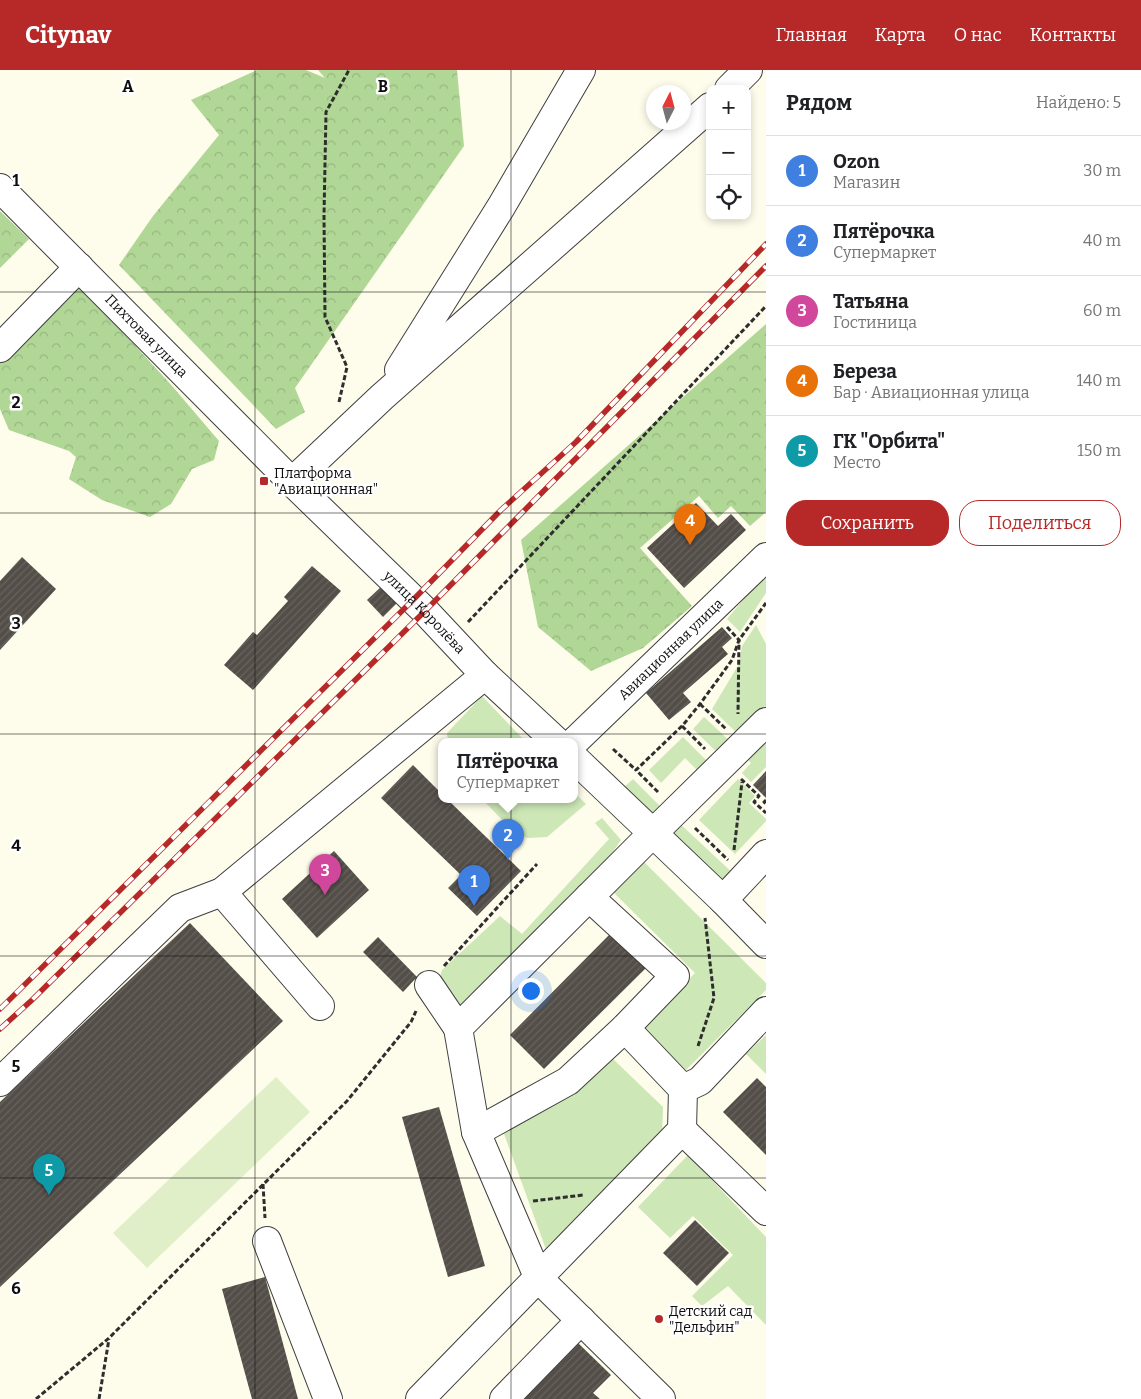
<!DOCTYPE html>
<html lang="ru">
<head>
<meta charset="utf-8">
<style>
	:root { --surface:#fff; --page:#f2f2f2; --text:#202124; --muted:#757577; --line:#e0e0e0; --accent:#b72929 }
	body { margin:0; font-family:Bitter,serif; background:var(--page); color:var(--text) }
	.controls { position:absolute; right:15px; top:15px; display:grid; overflow:hidden; border-radius:10px; box-shadow:0 2px 8px #0003 }
	.controls button { width:45px; height:45px; display:grid; place-items:center; padding:0; border:0; border-bottom:1px solid var(--line); background:var(--surface); color:var(--text); font:25px sans-serif }
	.compass { position:absolute; left:646px; top:15px; width:45px; height:45px; border-radius:50%; background:var(--surface); box-shadow:0 2px 8px #0003; rotate:6deg }
	.you { position:absolute; left:530px; top:920px; width:18px; height:18px; margin:-12px; border:4px solid #fff; border-radius:50%; background:#1a73e8; box-shadow:0 0 0 8px #1a73e833 }
	.badge { display:grid; place-items:center; width:32px; height:32px; border-radius:50%; background:var(--accent); color:#fff; font-size:16px; font-weight:700 }
	.pin { position:absolute; translate:-50% -41px; filter:drop-shadow(0 1px 2px #0008) }
	.pin::after { content:''; position:absolute; top:26px; width:18px; height:15px; background:inherit; clip-path:polygon(0 0,100% 0,50% 100%) }
	.popup { position:absolute; left:438px; top:668px; width:140px; height:65px; box-sizing:border-box; display:grid; place-content:center; border-radius:10px; background:var(--surface); filter:drop-shadow(0 1px 4px #0005); font-size:16px; white-space:nowrap; color:var(--muted) }
	.popup b { font-size:19px; color:var(--text) }
	.popup::after { content:''; position:absolute; left:50%; top:100%; margin-left:-10px; border:10px solid transparent; border-top-color:var(--surface) }
	.list { margin:0; padding:0; list-style:none }
	h2 { display:flex; justify-content:space-between; align-items:center; height:65px; margin:0; padding:0 20px; font-size:21px }
	h2 small { font-size:16px; font-weight:400; color:var(--muted) }
	.list li { display:grid; grid-template-columns:32px 1fr auto; gap:15px; align-items:center; box-sizing:border-box; height:70px; padding:0 20px; border-top:1px solid var(--line) }
	.list b { display:block; font-size:19px; white-space:nowrap }
	.list p { margin:0; font-size:16px; white-space:nowrap; color:var(--muted) }
	.list em { font-size:16px; font-style:normal; color:var(--muted) }
	.actions { display:flex; gap:10px; padding:15px 20px }
	.actions a { flex:1; padding:11px 0; border:1px solid var(--accent); border-radius:20px; text-align:center; font-size:18px; color:var(--accent) }
	.actions .main { background:var(--accent); color:#fff }
	.icon { flex:none; width:28px; height:28px; fill:none; stroke:currentColor; stroke-width:2; stroke-linecap:round; stroke-linejoin:round }
	.map { position:relative; flex:none; width:766px; height:1329px; overflow:hidden }
	header { display:flex; align-items:center; gap:30px; box-sizing:border-box; height:70px; padding:0 25px; background:var(--accent); color:#fff }
	header strong { font-size:24px }
	nav { display:flex; gap:28px; margin-inline-start:auto; font-size:18px }
	main { display:flex }
	aside { flex:1; background:var(--surface) }
	.map>svg:first-child { display:block }
	.grass { fill:#cde7b7 }
	.forest { fill:url(#forest-crowns) }
	.pitch { fill:#e0efc8 }
	.building { fill:url(#building-hatch) }
	.lines { fill:none; stroke-linecap:round; stroke-linejoin:round }
	.minor-casing { stroke:#3f3f3f; stroke-width:30 }
	.path { stroke:#2e2e2e; stroke-width:3; stroke-dasharray:5 2.5; stroke-linecap:butt }
	.minor { stroke:#fff; stroke-width:28 }
	.rail-casing { stroke:#b72929; stroke-width:5.5 }
	.rail { stroke:#fff; stroke-width:4; stroke-dasharray:11; stroke-linecap:butt }
	.grid { fill:none; stroke:#0c0c0c; stroke-width:1; stroke-opacity:0.55 }
	.poi-dot { fill:#b72929; stroke:#fff; stroke-width:2 }
	.labels { text-anchor:middle; dominant-baseline:central; stroke-width:5; stroke-linejoin:round; paint-order:stroke }
	.street-label { font-size:14px; fill:#0c0c0c; stroke:#fff }
	.poi-label { font-size:14px; fill:#0c0c0c; stroke:#fff; text-anchor:start }
	.grid-label { font-size:16px; text-anchor:middle; font-weight:bold; fill:#0c0c0c; stroke:#fff; stroke-width:5; stroke-linejoin:round; paint-order:stroke }
</style>
</head>
<body>
<header>
<strong>Citynav</strong>
<nav><a>Главная</a><a>Карта</a><a>О нас</a><a>Контакты</a></nav>
</header>
<main>
<div class="map">
<svg width="766" height="1329" viewBox="0 0 766 1329">
	<defs>
		<pattern id="forest-crowns" width="20" height="18" patternUnits="userSpaceOnUse" patternTransform="scale(1.25)"><rect width="20" height="18" fill="#b1d796"/><path d="M2 6a3 3 0 1 1 6 0M12 15a3 3 0 1 1 6 0" fill="none" stroke="#97b780"/></pattern>
		<pattern id="building-hatch" width="6" height="6" patternUnits="userSpaceOnUse" patternTransform="scale(1.25)"><rect width="6" height="6" fill="#544e49"/><path d="M-1 1l2-2M0 6l6-6M5 7l2-2" fill="none" stroke="#68635f"/></pattern>
	</defs>
	<rect width="100%" height="100%" fill="#fefceb"/>
	<g class="grass">
		<polygon points="766,503 766,523 740,562 727,549"/>
		<polygon points="756,555 766,574 766,641 740,666 712,639 739,594 742,576"/>
		<polygon points="482,626 525,671 448,671 447,663"/>
		<polygon points="704,647 733,674 721,686 693,659"/>
		<polygon points="766,661 766,697 751,712 742,703 751,693 743,685"/>
		<polygon points="683,667 712,696 702,705 685,688 661,713 649,700"/>
		<polygon points="633,709 666,742 647,746 621,720"/>
		<polygon points="738,709 755,726 749,733 766,749 766,751 735,784 699,750"/>
		<polygon points="574,722 586,734 547,767 527,768 509,757 482,729 574,729"/>
		<polygon points="602,748 621,770 596,806 459,951 437,920 442,900 500,846 522,864 609,769 595,753"/>
		<polygon points="677,751 737,807 717,813 670,767"/>
		<polygon points="638,786 766,913 766,920 686,1000 639,959 695,903 607,816"/>
		<polygon points="766,965 766,1004 746,984"/>
		<polygon points="611,987 663,1037 662,1070 552,1196 503,1061"/>
		<polygon points="688,1085 766,1167 766,1255 728,1216 702,1236 692,1226 733,1185 693,1146 670,1168 638,1137"/>
	</g>
	<g class="forest">
		<polygon points="257,0 306,0 325,8 318,0 457,0 464,76 295,318 305,342 276,359 119,195 153,146 219,65 191,30"/>
		<polygon points="0,141 29,169 0,198"/>
		<polygon points="76,211 173,317 219,371 214,390 192,399 171,434 150,447 102,430 69,409 76,387 69,381 9,360 0,339 0,284"/>
		<polygon points="766,254 766,442 750,456 731,436 718,448 699,426 640,478 692,536 643,578 591,601 538,557 521,470"/>
	</g>
	<polygon class="pitch" points="276,1007 310,1042 147,1198 113,1163"/>
	<g class="building">
		<polygon points="696,433 718,456 731,444 746,460 684,518 647,478"/>
		<polygon points="22,487 56,519 0,580 0,511"/>
		<polygon points="312,496 341,521 253,620 224,595 253,562 257,565 288,531 284,527"/>
		<polygon points="382,516 398,532 383,547 367,530"/>
		<polygon points="722,557 732,568 722,577 728,584 683,623 691,632 669,650 646,623"/>
		<polygon points="413,695 442,724 442,729 447,729 521,801 477,846 448,818 461,805 381,728"/>
		<polygon points="766,701 766,728 753,715"/>
		<polygon points="334,781 369,820 317,868 282,829"/>
		<polygon points="190,853 283,951 0,1217 0,1032"/>
		<polygon points="616,858 651,893 544,999 510,965"/>
		<polygon points="378,867 417,907 403,922 363,882"/>
		<polygon points="757,1008 766,1017 766,1085 723,1042"/>
		<polygon points="439,1037 485,1196 448,1207 402,1047"/>
		<polygon points="695,1150 729,1183 697,1216 663,1183"/>
		<polygon points="265,1207 298,1329 252,1329 222,1219"/>
		<polygon points="577,1272 611,1305 593,1323 600,1329 512,1329"/>
	</g>
	<g class="lines">
		<defs>
			<g id="minor">
				<polyline points="729,19 748,0"/>
				<path id="s1" d="M0 118 292 412 425 541 485 605 556 671"/>
				<polyline points="0,278 79,197"/>
				<polyline points="399,300 501,137 581,0"/>
				<polyline points="292,412 382,327 710,37"/>
				<path id="s2" d="M574 672 766 487"/>
				<polyline points="574,688 723,830 766,874"/>
				<polyline points="222,822 320,936"/>
				<polyline points="723,830 766,784"/>
				<polyline points="429,915 458,958"/>
				<polyline points="625,958 683,1019"/>
				<polyline points="0,1012 180,838 222,822 485,605"/>
				<polyline points="682,1060 766,1141"/>
				<polyline points="476,1062 568,1011 625,958 675,906 589,827"/>
				<polyline points="267,1171 328,1329"/>
				<polyline points="420,1329 682,1060 683,1019 700,1011 766,941"/>
				<polyline points="504,1329 581,1250"/>
				<polyline points="661,1329 539,1209 476,1062 458,958 652,764 766,652"/>
			</g>
		</defs>
		<use href="#minor" class="minor-casing"/>
		<g class="path">
			<polyline points="339,332 347,297 325,247 324,146 326,42 349,0"/>
			<polyline points="468,552 766,236"/>
			<polyline points="727,557 739,570 738,644"/>
			<polyline points="700,634 726,659"/>
			<polyline points="682,656 705,679"/>
			<polyline points="613,679 636,700"/>
			<polyline points="741,709 759,726 754,732 766,743"/>
			<polyline points="658,722 636,700 683,655 700,634 732,590 739,570 766,533"/>
			<polyline points="766,730 764,732 766,734"/>
			<polyline points="695,758 728,790"/>
			<polyline points="734,780 742,712"/>
			<polyline points="444,896 537,794"/>
			<polyline points="698,976 714,928 705,848"/>
			<polyline points="263,1114 265,1148"/>
			<polyline points="533,1131 583,1125"/>
			<polyline points="36,1329 109,1268 347,1031 411,952 416,941"/>
			<polyline points="99,1329 109,1269"/>
		</g>
		<use href="#minor" class="minor"/>
		<defs>
			<g id="rail">
				<polyline points="0,939 412,531 501,440 576,372 766,174"/>
				<polyline points="0,959 32,930 425,541 766,196"/>
			</g>
		</defs>
		<use href="#rail" class="rail-casing"/>
		<use href="#rail" class="rail"/>
	</g>
	<path class="grid" d="M255 0V1329M511 0V1329M0 222H766M0 443H766M0 664H766M0 886H766M0 1108H766"/>
	<g class="poi-dot">
		<rect x="259" y="406" width="10" height="10" rx="2.5"/>
		<circle cx="659" cy="1249" r="5"/>
	</g>
	<g class="labels">
		<g class="street-label">
			<text stroke="none"><textPath href="#s1" startOffset="208">Пихтовая улица</textPath></text>
			<text stroke="none"><textPath href="#s1" startOffset="600">улица Королёва</textPath></text>
			<text stroke="none"><textPath href="#s2" startOffset="134">Авиационная улица</textPath></text>
		</g>
		<g class="poi-label">
			<text x="274" y="403">Платформа<tspan x="274" dy="16">"Авиационная"</tspan></text>
			<text x="669" y="1241">Детский сад<tspan x="669" dy="16">"Дельфин"</tspan></text>
		</g>
	</g>
	<g class="grid-label">
		<text x="128" y="22">A</text>
		<text x="383" y="22">B</text>
		<text x="16" y="116">1</text>
		<text x="16" y="338">2</text>
		<text x="16" y="559">3</text>
		<text x="16" y="781">4</text>
		<text x="16" y="1002">5</text>
		<text x="16" y="1224">6</text>
	</g>
</svg>
<div class="controls">
<button>+</button>
<button>−</button>
<button><svg class="icon" aria-label="locate" viewBox="0 0 24 24"><circle cx="12" cy="12" r="6"/><path d="M12 2v4M12 18v4M2 12h4M18 12h4"/></svg></button>
</div>
<svg class="compass" viewBox="-18 -18 36 36"><path d="M0-13l5 13h-10z" fill="#e53935"/><path d="M0 13l5-13h-10z" fill="#757577"/></svg>
<div class="you"></div>
<div class="pin badge" style="left:474px;top:836px;background:#3f7fe0">1</div>
<div class="pin badge" style="left:508px;top:790px;background:#3f7fe0">2</div>
<div class="popup"><b>Пятёрочка</b>Супермаркет</div>
<div class="pin badge" style="left:325px;top:825px;background:#d1479c">3</div>
<div class="pin badge" style="left:690px;top:475px;background:#e8710a">4</div>
<div class="pin badge" style="left:49px;top:1125px;background:#0f9aa8">5</div>
</div>
<aside>
<h2>Рядом<small>Найдено: 5</small></h2>
<ul class="list">
<li><span class="badge" style="background:#3f7fe0">1</span><div><b>Ozon</b><p>Магазин</p></div><em>30 m</em></li>
<li><span class="badge" style="background:#3f7fe0">2</span><div><b>Пятёрочка</b><p>Супермаркет</p></div><em>40 m</em></li>
<li><span class="badge" style="background:#d1479c">3</span><div><b>Татьяна</b><p>Гостиница</p></div><em>60 m</em></li>
<li><span class="badge" style="background:#e8710a">4</span><div><b>Береза</b><p>Бар · Авиационная улица</p></div><em>140 m</em></li>
<li><span class="badge" style="background:#0f9aa8">5</span><div><b>ГК &quot;Орбита&quot;</b><p>Место</p></div><em>150 m</em></li>
</ul>
<div class="actions"><a class="main">Сохранить</a><a>Поделиться</a></div>
</aside>
</main>
</body>
</html>
